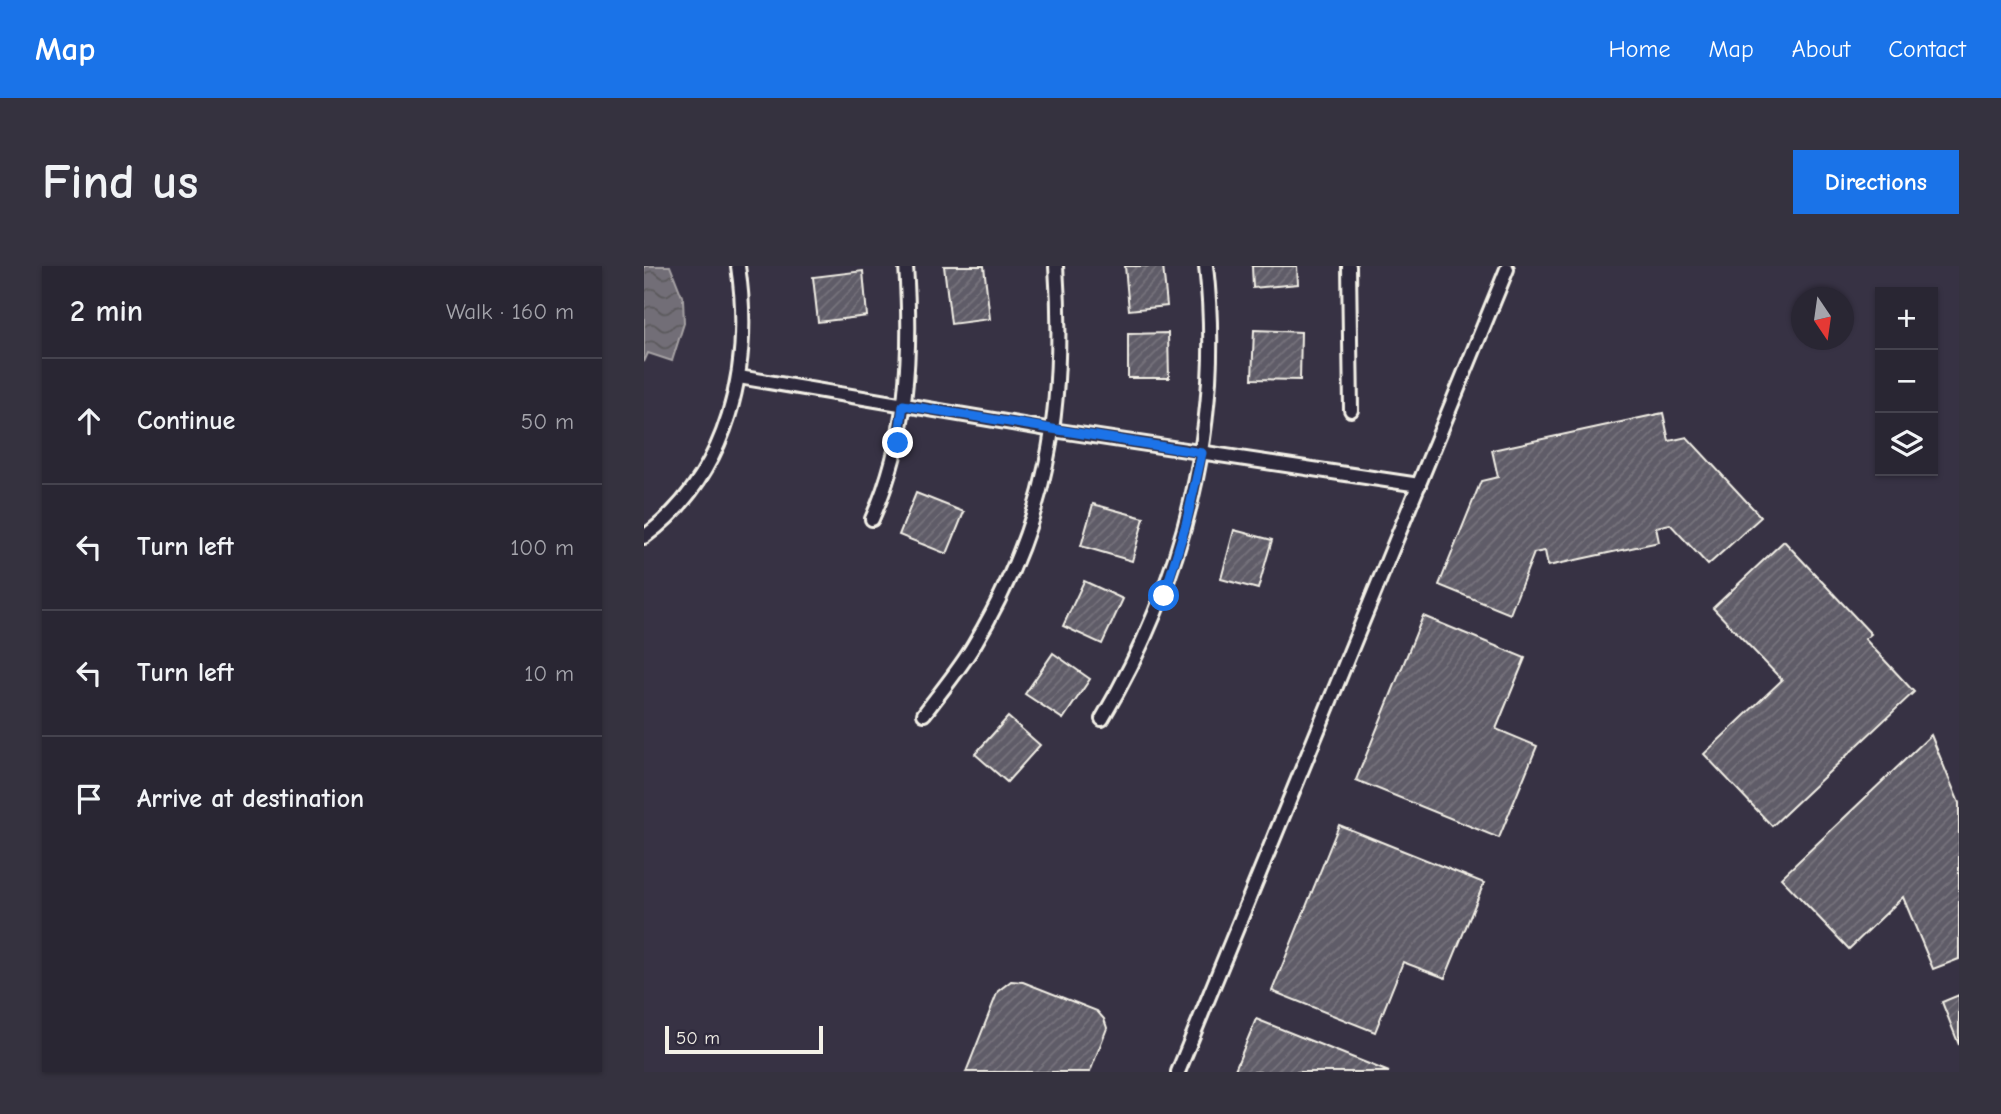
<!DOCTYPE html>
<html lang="en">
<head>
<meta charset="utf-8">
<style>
	:root { --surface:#292633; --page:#35323f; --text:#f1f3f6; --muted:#a5a5ac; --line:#45434e; --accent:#1a73e8 }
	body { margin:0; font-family:"Comic Neue",sans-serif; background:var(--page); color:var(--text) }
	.controls { position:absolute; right:21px; top:21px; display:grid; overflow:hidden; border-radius:0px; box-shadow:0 2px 5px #0004 }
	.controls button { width:63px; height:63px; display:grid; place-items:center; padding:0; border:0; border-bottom:2px solid var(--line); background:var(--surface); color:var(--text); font:35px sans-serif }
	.compass { position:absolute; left:1147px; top:21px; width:63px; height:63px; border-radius:50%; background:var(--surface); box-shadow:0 2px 5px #0004; rotate:167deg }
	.scale { position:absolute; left:21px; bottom:18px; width:158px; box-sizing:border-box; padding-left:7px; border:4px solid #f4f1e8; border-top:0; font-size:19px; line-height:24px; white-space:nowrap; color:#f4f1e8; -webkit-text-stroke:5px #2f2a3d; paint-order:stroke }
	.stop { position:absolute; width:21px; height:21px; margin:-16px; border:5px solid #1a73e8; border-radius:50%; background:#fff }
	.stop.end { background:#1a73e8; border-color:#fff; box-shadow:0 2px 7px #0008 }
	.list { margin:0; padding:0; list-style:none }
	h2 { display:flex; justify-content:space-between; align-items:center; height:91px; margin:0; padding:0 28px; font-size:30px }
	h2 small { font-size:23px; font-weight:400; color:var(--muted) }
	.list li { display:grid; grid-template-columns:46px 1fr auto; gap:21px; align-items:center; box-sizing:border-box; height:126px; padding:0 28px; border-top:2px solid var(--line) }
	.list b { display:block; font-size:26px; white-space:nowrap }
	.list em { font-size:23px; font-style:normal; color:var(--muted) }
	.icon { flex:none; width:38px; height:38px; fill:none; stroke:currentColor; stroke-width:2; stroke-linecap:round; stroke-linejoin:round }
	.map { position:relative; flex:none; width:1315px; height:806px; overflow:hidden; border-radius:0px }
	header { display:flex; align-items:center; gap:42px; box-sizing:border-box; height:98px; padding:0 35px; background:var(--accent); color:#fff }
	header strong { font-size:33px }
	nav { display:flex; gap:38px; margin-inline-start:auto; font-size:24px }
	.intro { display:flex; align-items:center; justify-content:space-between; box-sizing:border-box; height:168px; padding:0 42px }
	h1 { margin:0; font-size:49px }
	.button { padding:18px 32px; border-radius:0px; background:var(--accent); color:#fff; font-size:24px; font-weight:700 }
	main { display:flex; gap:42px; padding:0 42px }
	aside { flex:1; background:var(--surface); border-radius:0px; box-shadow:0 2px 5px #0004 }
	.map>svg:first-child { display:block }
	.water { fill:url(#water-waves); stroke:#a6a2a4; stroke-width:2 }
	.building { fill:url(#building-hatch); stroke:#f4f1e8; stroke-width:2 }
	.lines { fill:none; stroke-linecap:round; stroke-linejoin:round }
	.service-casing { stroke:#f4f1e8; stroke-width:18 }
	.service { stroke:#2f2a3d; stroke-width:12 }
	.route { stroke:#1a73e8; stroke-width:9 }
</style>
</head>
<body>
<header>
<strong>Map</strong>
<nav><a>Home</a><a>Map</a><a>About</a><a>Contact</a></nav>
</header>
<div class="intro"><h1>Find us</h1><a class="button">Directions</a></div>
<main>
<aside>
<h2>2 min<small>Walk · 160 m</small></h2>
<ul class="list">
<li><svg class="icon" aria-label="ahead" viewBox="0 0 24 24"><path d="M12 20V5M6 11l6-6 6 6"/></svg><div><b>Continue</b></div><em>50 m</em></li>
<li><svg class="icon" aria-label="left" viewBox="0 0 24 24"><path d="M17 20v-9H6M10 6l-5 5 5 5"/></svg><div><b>Turn left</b></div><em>100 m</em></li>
<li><svg class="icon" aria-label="left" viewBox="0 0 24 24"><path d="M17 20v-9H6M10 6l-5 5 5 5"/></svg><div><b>Turn left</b></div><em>10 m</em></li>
<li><svg class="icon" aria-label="arrive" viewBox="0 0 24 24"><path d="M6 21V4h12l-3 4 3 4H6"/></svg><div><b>Arrive at destination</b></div></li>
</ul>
</aside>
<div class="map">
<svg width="1315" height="806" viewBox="0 0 1315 806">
	<defs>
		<pattern id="water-waves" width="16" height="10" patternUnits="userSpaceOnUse" patternTransform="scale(1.75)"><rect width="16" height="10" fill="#726e77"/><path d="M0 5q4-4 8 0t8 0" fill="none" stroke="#5b595c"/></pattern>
		<pattern id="building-hatch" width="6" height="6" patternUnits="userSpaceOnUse" patternTransform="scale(1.75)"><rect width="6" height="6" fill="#5f5c67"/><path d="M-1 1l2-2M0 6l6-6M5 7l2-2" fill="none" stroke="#77747d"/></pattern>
	</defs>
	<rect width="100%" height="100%" fill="#373244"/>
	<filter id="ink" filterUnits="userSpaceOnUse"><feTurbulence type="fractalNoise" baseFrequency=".0143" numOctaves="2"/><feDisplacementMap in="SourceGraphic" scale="14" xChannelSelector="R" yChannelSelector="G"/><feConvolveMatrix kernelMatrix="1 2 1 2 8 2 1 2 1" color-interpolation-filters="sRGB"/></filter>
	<g filter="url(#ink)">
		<polygon class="water" points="0,0 26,0 39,33 40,57 28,95 4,87 0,96"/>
		<g class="building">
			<polygon points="300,0 340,0 346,53 307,58"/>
			<polygon points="481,0 519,0 523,40 485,44"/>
			<polygon points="608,0 653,0 654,18 609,22"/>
			<polygon points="219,5 223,50 174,56 169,11"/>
			<polygon points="610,64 657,66 656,114 608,113"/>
			<polygon points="524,67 525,112 484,112 484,68"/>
			<polygon points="1019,147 1025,175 1043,171 1117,251 1064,299 1026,258 1012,261 1015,276 904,300 901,285 890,287 866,348 795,319 837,215 854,211 848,184"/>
			<polygon points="272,227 320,246 303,288 255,269"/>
			<polygon points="449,238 500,252 488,295 437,280"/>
			<polygon points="590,264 628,274 614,323 577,313"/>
			<polygon points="1140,275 1227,368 1221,373 1270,426 1128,560 1060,488 1138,414 1069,342"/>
			<polygon points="440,315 479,333 458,378 419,360"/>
			<polygon points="779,350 881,392 852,463 893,480 855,572 712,514"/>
			<polygon points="409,387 446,413 419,453 381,428"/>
			<polygon points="364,451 396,479 363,516 331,488"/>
			<polygon points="1287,469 1315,537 1315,693 1289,703 1259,631 1205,683 1137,612"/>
			<polygon points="695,559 840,617 801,712 759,696 731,766 628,725"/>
			<polygon points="367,715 379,716 453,745 460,753 463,762 446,806 322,806 354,725"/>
			<polygon points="1315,729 1315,779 1298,736"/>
			<polygon points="612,753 745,806 590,806"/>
		</g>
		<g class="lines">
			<defs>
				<g id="service">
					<polyline points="705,0 707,144"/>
					<polyline points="95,111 409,164 775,219"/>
					<path d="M228 253C264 173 268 86 262 0"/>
					<path d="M0 271C85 209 109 100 94 0"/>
					<path d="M280 448C297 425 316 403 330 379 404 255 422 142 412 0"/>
					<path d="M458 453C539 316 580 159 562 0"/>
					<polyline points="534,806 863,3"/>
				</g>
			</defs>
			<use href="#service" class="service-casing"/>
			<use href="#service" class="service"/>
		</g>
	</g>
	<g class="lines" filter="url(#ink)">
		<polyline class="route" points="254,177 259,139 558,187 542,258 520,330"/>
	</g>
</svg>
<div class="controls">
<button>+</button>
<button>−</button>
<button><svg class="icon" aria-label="layers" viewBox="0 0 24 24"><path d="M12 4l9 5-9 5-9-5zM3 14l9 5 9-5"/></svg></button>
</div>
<svg class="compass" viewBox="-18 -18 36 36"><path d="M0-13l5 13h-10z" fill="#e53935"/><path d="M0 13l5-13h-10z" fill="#a5a5ac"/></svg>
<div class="scale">50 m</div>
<div class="stop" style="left:520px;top:330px"></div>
<div class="stop end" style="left:254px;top:177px"></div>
</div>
</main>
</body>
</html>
